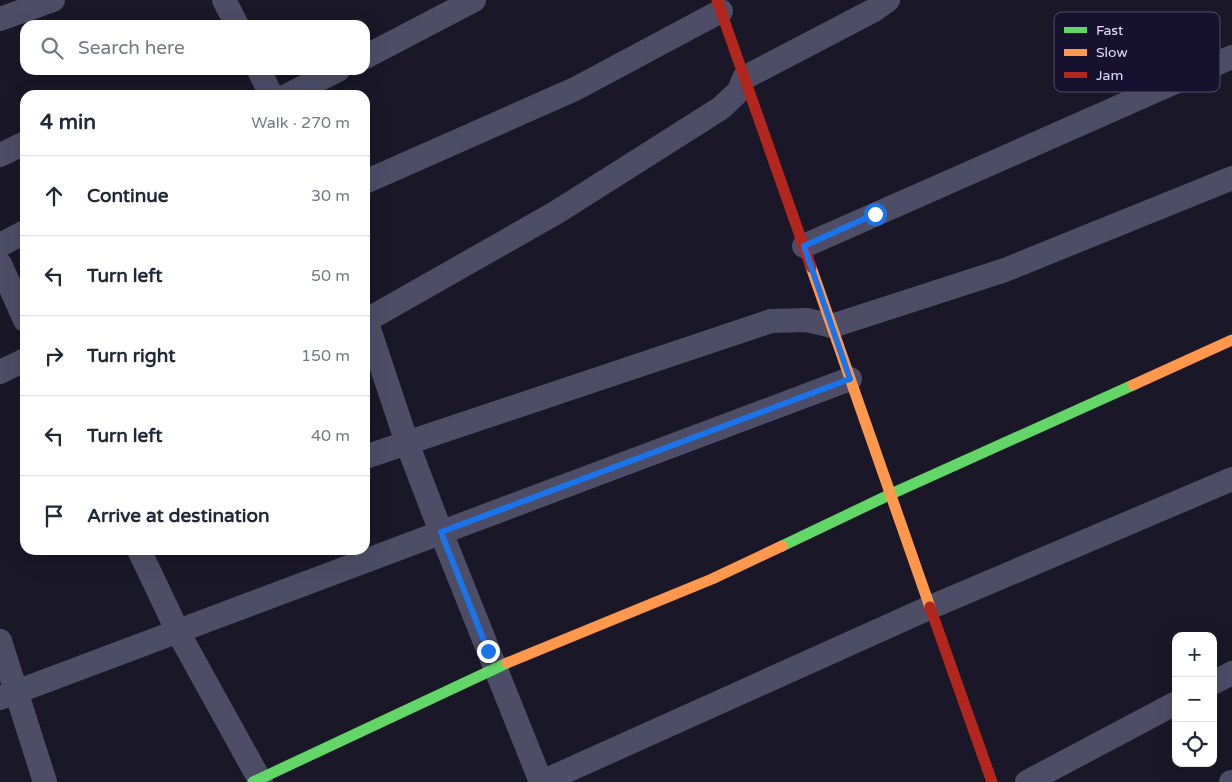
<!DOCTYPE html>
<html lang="en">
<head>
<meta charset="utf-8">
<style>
	:root { --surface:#fff; --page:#f2f2f3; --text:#1f2937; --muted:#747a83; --line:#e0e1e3 }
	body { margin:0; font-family:"Varela Round",sans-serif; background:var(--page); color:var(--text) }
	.controls { position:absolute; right:15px; bottom:15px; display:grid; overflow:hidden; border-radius:10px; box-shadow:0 5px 20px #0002 }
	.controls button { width:45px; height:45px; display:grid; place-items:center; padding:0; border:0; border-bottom:1px solid var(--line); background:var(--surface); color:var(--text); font:25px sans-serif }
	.stop { position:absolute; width:15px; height:15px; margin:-11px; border:4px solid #1a73e8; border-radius:50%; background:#fff }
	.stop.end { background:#1a73e8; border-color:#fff; box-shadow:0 1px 5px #0008 }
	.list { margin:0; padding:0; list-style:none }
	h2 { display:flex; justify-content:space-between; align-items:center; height:65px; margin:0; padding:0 20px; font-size:21px }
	h2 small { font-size:16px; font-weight:400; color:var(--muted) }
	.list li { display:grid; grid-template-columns:32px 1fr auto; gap:15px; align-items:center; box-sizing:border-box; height:80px; padding:0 20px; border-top:1px solid var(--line) }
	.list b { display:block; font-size:19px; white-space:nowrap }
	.list em { font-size:16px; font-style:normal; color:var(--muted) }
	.icon { flex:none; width:28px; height:28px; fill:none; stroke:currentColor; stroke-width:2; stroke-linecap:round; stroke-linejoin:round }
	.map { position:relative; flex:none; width:1232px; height:782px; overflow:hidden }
	.search { position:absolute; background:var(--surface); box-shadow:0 5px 20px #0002; left:20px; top:20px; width:350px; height:55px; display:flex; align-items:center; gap:12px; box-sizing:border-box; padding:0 18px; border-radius:15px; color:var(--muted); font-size:19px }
	.panel { position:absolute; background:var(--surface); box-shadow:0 5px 20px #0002; left:20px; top:90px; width:350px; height:465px; border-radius:15px }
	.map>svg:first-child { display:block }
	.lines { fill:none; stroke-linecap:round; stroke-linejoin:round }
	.street { stroke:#4d4d68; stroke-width:24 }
	.fast { stroke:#63d668; stroke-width:11 }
	.slow { stroke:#ff974d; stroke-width:11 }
	.jam { stroke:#b3261e; stroke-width:11 }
	.route { stroke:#1a73e8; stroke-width:6 }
	.key { fill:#15112e; stroke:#524e6d; stroke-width:1 }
	.key-label { font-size:14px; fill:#e1deff }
</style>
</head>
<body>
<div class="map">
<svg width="1232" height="782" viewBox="0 0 1232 782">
	<rect width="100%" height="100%" fill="#1a1728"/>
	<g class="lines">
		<g class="street">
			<polyline points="224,0 237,25"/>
			<polyline points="0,19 53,0"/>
			<polyline points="365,57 474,0"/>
			<polyline points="259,70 271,95"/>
			<polyline points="288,95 338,70"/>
			<polyline points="0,155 25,143"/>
			<polyline points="365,182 575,89 721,11"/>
			<polyline points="0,245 25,232"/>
			<polyline points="804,246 1232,57"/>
			<polyline points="0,264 25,320"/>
			<polyline points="365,317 407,443 441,532 541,782"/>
			<polyline points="367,320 557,212 721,108 739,91 744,78 874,10 888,0"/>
			<polyline points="0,372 25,360"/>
			<polyline points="365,457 771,321 807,320 832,326 1005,270 1232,178"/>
			<polyline points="139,550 178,632 261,782"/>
			<polyline points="0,641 45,782"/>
			<polyline points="1213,683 1232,673"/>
			<polyline points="0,698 850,379"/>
			<polyline points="542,782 931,607 1232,479"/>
			<polyline points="1027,782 1176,703"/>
			<polyline points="1231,782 1232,782"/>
		</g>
		<g class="fast">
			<polyline points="782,546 891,494 1133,385"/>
			<polyline points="253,782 507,663"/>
		</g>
		<g class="slow">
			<polyline points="811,267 930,607"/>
			<polyline points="1133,385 1232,340"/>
			<polyline points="507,663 712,579 782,546"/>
		</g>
		<g class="jam">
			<polyline points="717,0 811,267"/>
			<polyline points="930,607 992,782"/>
		</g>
	</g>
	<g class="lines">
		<polyline class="route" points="488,651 441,532 850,379 804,246 875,214"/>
	</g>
	<rect x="1054" y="12" width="166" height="80" rx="8" class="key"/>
	<rect x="1064" y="27" width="23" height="6" fill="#63d668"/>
	<rect x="1064" y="49" width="23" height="7" fill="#ff974d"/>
	<rect x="1064" y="72" width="23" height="6" fill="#b3261e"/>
	<g class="key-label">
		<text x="1096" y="35">Fast</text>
		<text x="1096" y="57">Slow</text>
		<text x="1096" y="80">Jam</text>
	</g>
</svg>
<div class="controls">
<button>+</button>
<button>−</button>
<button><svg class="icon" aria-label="locate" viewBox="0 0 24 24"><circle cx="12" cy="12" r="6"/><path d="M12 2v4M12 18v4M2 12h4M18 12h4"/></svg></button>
</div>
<div class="stop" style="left:875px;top:214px"></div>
<div class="stop end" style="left:488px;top:651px"></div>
<div class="search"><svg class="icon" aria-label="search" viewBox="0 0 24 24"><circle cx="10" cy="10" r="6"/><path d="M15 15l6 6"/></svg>Search here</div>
<section class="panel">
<h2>4 min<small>Walk · 270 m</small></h2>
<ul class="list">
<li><svg class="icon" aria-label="ahead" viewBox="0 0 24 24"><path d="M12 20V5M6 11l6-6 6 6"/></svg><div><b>Continue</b></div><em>30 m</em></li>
<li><svg class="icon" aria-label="left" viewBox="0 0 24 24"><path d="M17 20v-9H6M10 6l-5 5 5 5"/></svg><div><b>Turn left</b></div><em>50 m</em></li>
<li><svg class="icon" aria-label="right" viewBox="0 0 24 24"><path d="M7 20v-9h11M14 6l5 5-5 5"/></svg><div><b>Turn right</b></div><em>150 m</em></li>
<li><svg class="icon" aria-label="left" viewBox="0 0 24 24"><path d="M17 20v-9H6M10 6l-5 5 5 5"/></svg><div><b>Turn left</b></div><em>40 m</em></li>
<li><svg class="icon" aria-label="arrive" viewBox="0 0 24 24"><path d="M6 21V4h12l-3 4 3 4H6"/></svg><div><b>Arrive at destination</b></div></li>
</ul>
</section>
</div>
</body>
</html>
